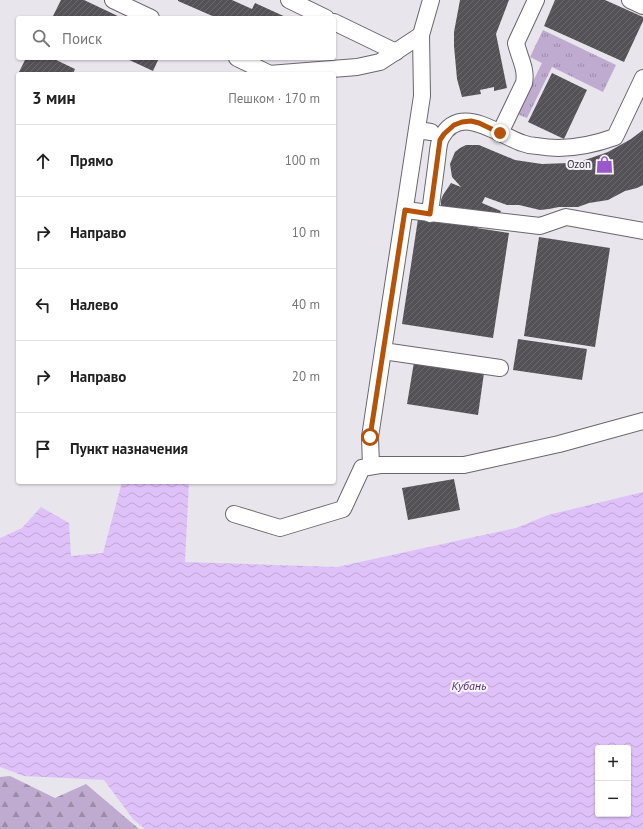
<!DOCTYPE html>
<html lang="ru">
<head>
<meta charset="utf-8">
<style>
	:root { --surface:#fff; --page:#f6f6f6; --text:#222; --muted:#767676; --line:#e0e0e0 }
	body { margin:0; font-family:"PT Sans",sans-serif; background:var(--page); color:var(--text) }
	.controls { position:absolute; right:12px; bottom:12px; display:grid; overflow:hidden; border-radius:4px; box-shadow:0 1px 3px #0004 }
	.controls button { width:36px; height:36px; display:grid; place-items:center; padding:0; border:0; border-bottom:1px solid var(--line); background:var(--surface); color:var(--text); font:20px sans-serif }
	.stop { position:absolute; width:12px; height:12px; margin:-9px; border:3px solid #b45309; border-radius:50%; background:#fff }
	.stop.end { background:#b45309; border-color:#fff; box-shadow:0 1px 4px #0008 }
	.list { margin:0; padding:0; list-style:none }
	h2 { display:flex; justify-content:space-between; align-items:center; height:52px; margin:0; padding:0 16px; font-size:17px }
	h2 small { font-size:13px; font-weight:400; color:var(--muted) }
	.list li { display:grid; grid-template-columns:26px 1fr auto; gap:12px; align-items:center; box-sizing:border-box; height:72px; padding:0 16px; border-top:1px solid var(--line) }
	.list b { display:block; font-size:15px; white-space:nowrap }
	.list em { font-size:13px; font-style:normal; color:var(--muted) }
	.icon { flex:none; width:22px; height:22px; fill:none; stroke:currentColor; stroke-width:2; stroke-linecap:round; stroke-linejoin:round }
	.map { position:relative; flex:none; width:643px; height:829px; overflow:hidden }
	.search { position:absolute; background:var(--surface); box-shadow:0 1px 3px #0004; left:16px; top:16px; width:320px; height:44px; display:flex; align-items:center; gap:10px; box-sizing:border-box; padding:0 14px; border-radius:4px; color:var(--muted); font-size:15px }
	.panel { position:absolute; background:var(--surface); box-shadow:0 1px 3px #0004; left:16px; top:72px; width:320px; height:412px; border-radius:4px }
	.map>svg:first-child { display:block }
	.grass { fill:url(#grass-tufts) }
	.forest { fill:url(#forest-firs) }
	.water { fill:url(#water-waves); fill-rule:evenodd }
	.building { fill:url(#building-hatch) }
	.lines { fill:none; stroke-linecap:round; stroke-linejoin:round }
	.minor-casing { stroke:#69666c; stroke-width:18 }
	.minor { stroke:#fff; stroke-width:16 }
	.route { stroke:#b45309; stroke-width:5 }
	.labels { text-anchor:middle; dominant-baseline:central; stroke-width:4; stroke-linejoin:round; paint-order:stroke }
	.poi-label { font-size:11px; fill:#363537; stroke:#f6f2f9; text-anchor:end }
	.water-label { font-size:12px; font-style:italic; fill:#593375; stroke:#f6f2f9 }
</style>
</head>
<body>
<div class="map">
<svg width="643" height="829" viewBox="0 0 643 829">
	<defs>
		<pattern id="grass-tufts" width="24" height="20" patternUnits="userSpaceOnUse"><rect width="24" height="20" fill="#bfabd0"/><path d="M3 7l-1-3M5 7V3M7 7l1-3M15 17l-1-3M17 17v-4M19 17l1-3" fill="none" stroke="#9c8caa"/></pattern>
		<pattern id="forest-firs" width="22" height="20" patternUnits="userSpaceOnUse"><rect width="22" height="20" fill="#bfabd0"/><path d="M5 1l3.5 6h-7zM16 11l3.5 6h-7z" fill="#9c8caa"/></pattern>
		<pattern id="water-waves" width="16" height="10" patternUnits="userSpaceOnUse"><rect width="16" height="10" fill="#dfc1f9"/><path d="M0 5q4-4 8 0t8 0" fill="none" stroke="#c0a6d6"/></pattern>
		<pattern id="building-hatch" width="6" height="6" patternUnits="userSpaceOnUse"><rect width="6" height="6" fill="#555257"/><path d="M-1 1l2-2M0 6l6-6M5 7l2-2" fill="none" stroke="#6b686d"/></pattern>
	</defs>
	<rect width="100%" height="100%" fill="#e8e5ec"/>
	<polygon class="grass" points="543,30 616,65 603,92 552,67 527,118 517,114 542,63 530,57"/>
	<polygon class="forest" points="10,776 55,798 86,784 139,829 0,829 0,777"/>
	<path class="water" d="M122 482H189L185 562 337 567 516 528 548 515 643 492V829H145L133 819 104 780 24 776 0 767V538L22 528 41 507 69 523 71 556 103 553ZM598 748H628V814H598Z"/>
	<g class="building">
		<polygon points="61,0 84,0 122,18 52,18"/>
		<polygon points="178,0 232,0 252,9 255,3 288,18 217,18 178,1"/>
		<polygon points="460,0 509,0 496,34 507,88 494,91 494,87 480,90 481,94 462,97 457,79 454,46 454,32"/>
		<polygon points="555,0 605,0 643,17 643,21 624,62 544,26"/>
		<polygon points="26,58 52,58 75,69 73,74 18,74"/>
		<polygon points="125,58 159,58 153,71"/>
		<polygon points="552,73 587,90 564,139 528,122"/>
		<polygon points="643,130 643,185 637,188 625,191 608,200 589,203 578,207 559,207 549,209 540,210 519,205 507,205 485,197 482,203 501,211 493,228 480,226 477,228 509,233 493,338 402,324 418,219 448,224 446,222 441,210 441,200 443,195 451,183 461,187 452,177 450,164 455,152 460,148 466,145 479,145 515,160 542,164 569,163 582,161 608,152 631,139"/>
		<polygon points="539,237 610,248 595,347 524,336"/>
		<polygon points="518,339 587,349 582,380 513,370"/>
		<polygon points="414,362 484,373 478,415 407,404"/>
		<polygon points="454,479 460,510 408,520 402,488"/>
	</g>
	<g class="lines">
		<defs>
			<g id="minor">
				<polyline points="113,0 151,18"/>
				<polyline points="289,0 326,18"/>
				<polyline points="630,0 643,6"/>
				<polyline points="334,22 396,52"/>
				<polyline points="421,35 422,96 383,351 500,368"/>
				<polyline points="237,58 270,74"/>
				<polyline points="269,74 357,67 380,62 421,35 431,0"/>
				<polyline points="417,130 431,132"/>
				<path d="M500 133 524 83C527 69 519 57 516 43L536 0"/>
				<polyline points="405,210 540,226 566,217 643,231"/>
				<path d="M430 214C432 195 435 177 437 159 438 153 438 144 441 138 460 102 498 135 522 143 527 145 532 146 537 146 564 151 590 146 615 137L643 78"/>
				<polyline points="371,466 370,437 383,351"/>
				<polyline points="234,514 280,528 343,509 362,468 380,465 464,465 559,444 643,421"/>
			</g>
		</defs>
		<use href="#minor" class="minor-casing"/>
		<use href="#minor" class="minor"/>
	</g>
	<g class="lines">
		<polyline class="route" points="370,437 405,210 430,214 440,140 444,134 454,125 462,122 471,121 479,123 500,133"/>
	</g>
	<defs>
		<symbol id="shop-bare" viewBox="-9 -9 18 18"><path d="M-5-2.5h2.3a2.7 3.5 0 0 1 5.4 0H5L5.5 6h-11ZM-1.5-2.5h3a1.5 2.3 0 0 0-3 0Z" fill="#9b57cc" stroke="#f6f2f9" stroke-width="2.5" paint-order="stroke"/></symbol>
	</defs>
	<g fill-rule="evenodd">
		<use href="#shop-bare" x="592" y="152" width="25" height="25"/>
	</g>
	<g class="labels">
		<g class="poi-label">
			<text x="591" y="164">Ozon</text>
		</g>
		<g class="water-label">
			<text x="469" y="685">Кубань</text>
		</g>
	</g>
</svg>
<div class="controls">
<button>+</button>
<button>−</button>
</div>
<div class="stop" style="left:370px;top:437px"></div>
<div class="stop end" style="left:500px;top:133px"></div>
<div class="search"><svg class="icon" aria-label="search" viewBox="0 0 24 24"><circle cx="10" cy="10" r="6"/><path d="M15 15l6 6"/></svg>Поиск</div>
<section class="panel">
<h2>3 мин<small>Пешком · 170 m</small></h2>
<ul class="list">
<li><svg class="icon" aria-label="ahead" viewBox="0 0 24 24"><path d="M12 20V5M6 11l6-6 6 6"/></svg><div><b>Прямо</b></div><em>100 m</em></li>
<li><svg class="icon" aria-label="right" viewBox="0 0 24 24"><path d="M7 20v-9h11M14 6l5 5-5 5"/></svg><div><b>Направо</b></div><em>10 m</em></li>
<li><svg class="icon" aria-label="left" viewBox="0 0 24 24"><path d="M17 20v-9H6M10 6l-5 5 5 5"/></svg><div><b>Налево</b></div><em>40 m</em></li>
<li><svg class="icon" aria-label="right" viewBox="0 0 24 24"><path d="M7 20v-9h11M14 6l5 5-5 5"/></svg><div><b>Направо</b></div><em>20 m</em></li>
<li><svg class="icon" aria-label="arrive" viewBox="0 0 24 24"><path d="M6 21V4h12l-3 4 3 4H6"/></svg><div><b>Пункт назначения</b></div></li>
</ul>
</section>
</div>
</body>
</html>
